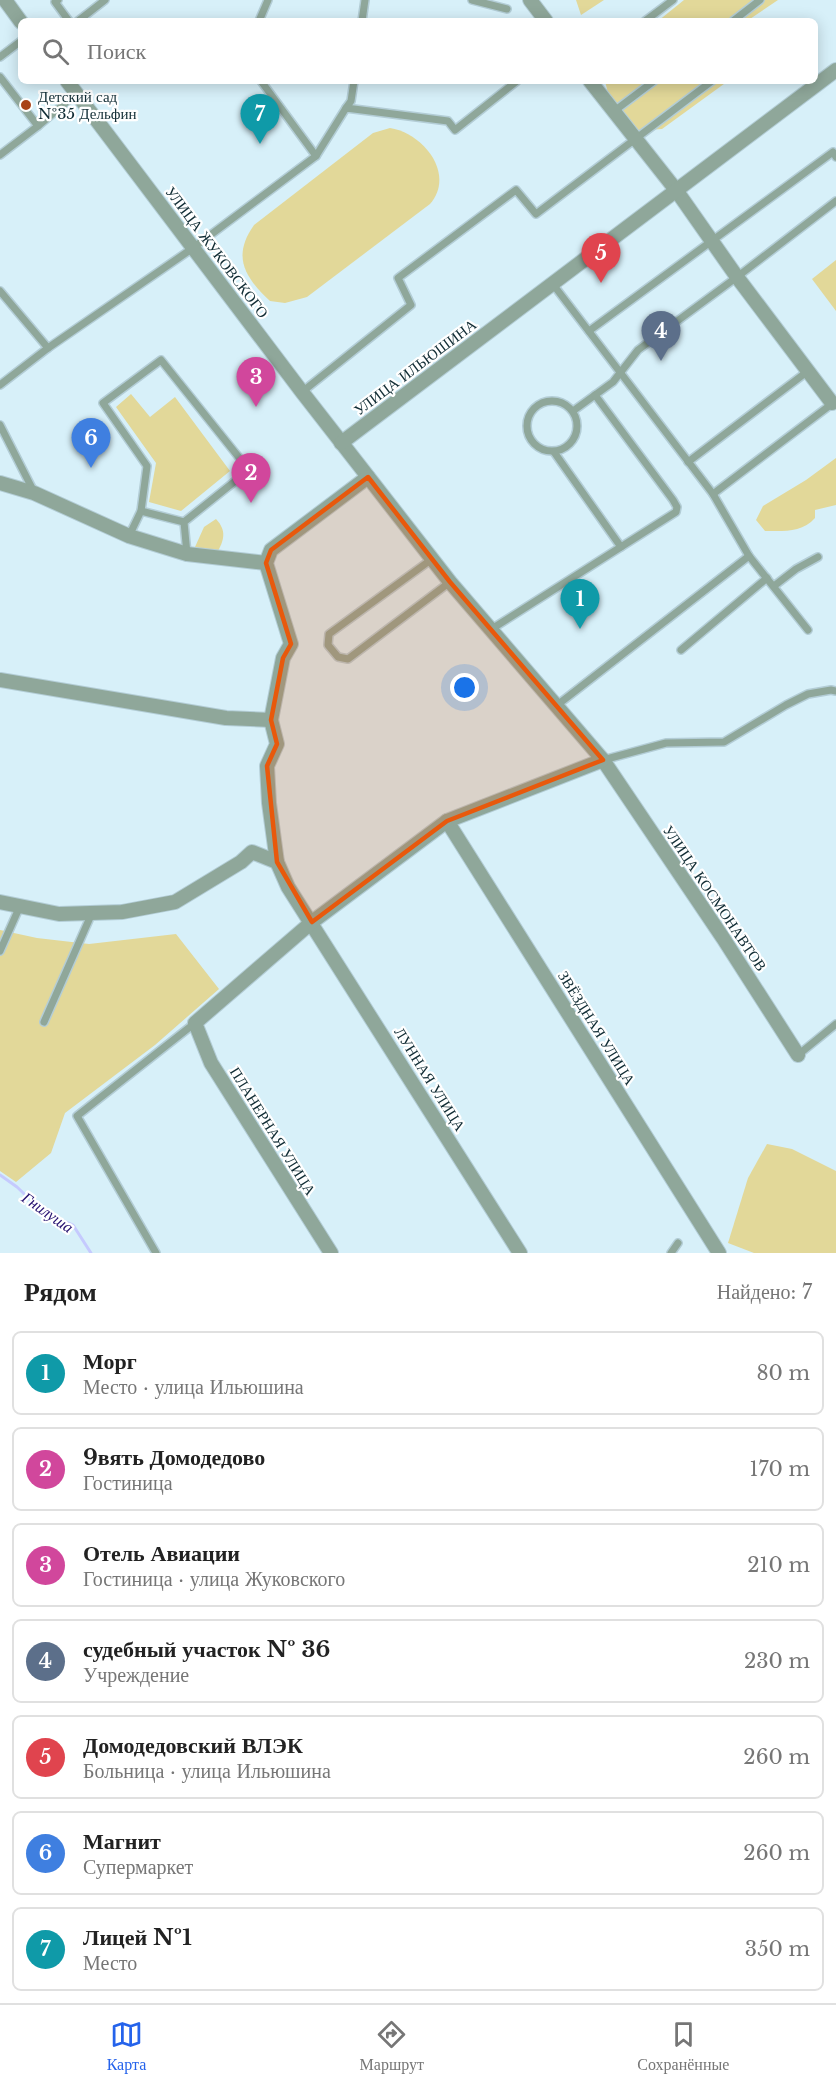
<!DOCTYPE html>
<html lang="ru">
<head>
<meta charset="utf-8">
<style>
	:root { --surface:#fff; --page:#f6f6f6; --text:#222; --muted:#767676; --line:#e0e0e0; --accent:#2563eb }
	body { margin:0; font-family:"Libre Baskerville",serif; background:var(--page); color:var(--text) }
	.you { position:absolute; left:465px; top:688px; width:21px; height:21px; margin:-15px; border:4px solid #fff; border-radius:50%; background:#1a73e8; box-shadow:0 0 0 9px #1a73e833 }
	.badge { display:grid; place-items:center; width:39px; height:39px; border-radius:50%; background:var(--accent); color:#fff; font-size:20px; font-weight:700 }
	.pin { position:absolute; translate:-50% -50px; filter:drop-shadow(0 2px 3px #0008) }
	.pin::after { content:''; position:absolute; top:32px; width:21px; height:18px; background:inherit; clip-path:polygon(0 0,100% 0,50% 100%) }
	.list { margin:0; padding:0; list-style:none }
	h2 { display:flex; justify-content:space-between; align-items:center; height:78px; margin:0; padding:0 24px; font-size:26px }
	h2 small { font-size:20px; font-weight:400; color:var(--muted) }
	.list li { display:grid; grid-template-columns:39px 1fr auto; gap:18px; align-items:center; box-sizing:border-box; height:84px; margin:0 12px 12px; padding:0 12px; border:2px solid var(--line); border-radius:9px }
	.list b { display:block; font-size:22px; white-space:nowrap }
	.list p { margin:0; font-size:20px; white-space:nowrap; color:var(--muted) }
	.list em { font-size:20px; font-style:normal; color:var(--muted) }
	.icon { flex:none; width:33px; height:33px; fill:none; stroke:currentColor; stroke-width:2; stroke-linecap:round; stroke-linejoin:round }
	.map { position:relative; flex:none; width:836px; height:1253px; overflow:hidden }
	.search { position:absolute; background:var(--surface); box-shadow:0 3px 15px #0003; left:18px; right:18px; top:18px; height:66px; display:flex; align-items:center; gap:15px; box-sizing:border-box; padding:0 21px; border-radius:9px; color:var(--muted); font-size:22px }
	.sheet { height:750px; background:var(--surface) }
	nav { display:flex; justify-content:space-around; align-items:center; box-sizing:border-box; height:84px; border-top:2px solid var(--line); background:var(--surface); font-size:16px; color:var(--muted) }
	nav a { display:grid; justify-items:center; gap:3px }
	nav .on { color:var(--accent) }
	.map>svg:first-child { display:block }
	.green { fill:#e2d899 }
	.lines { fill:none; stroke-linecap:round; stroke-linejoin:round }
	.stream { stroke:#c5cafe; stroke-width:3 }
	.lane-casing { stroke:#b3cdd6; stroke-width:10 }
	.street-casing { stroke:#b3cdd6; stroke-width:16 }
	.lane { stroke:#8fa79a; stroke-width:7 }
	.street { stroke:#8fa79a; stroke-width:14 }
	.marked { fill:#e8590c; fill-opacity:0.2; stroke:#e8590c; stroke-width:4.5; stroke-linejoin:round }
	.poi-dot { fill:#a94318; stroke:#fff; stroke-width:2 }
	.labels { text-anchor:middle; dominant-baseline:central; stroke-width:4.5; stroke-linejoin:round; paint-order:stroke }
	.poi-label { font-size:15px; fill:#102c34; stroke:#fff; text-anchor:start }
	.street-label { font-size:15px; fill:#102c34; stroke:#fff }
	.water-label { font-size:16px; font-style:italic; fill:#240f6f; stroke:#fff }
</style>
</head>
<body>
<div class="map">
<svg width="836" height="1253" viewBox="0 0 836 1253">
	<rect width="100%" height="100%" fill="#d7f0f9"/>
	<g class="green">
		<polygon points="576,0 604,0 581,15"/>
		<polygon points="684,0 778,0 747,21 658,21"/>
		<polygon points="605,81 728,81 662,129 633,131 610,101"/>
		<path d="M390 128C423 133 456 174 430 204L307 297 285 303 270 301C244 277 232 256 254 225L373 133Z"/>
		<polygon points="836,260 836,311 812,279"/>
		<polygon points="131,394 150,417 175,397 230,471 181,511 149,502 156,463 116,407"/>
		<path d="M836 458V505L815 510V518C802 533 783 531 765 531L756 520 763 506 806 480Z"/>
		<path d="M216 519C227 531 224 540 217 553L199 552 195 547 204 527Z"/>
		<polygon points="0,930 37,938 89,944 176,934 219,989 155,1045 65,1113 51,1153 16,1182 0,1171"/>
		<polygon points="767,1144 792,1149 836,1171 836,1253 754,1253 728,1243 748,1178"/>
	</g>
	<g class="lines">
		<polyline class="stream" points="0,1175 17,1187 42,1211 73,1225 91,1253"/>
		<defs>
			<g id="lane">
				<polyline points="58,0 55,2 69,21"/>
				<polyline points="472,0 507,9"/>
				<polyline points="78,21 105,0"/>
				<polyline points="259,21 268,0"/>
				<polyline points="362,21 365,0"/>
				<polyline points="645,21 673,0"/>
				<polyline points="733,21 760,0"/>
				<polyline points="0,57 21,41"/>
				<polyline points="0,77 38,126 76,94"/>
				<polyline points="261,81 316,156"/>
				<polyline points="346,108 351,101 354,81"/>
				<polyline points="613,112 654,81"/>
				<polyline points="0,155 38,126"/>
				<polyline points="552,283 713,494 749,556 808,630"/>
				<polyline points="0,291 48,348"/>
				<polyline points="589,331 833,152 836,157"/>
				<polyline points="0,385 48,348 193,248 316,156 346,108 448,121 455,130 517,81"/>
				<polyline points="302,392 411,305 398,278 516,190 536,214 712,81"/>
				<circle cx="552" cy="426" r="25"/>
				<polyline points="573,411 613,382 638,350 737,277 836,201"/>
				<polyline points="0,425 34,492"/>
				<polyline points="554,452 621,547"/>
				<polyline points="688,462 808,371"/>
				<polyline points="713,494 833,403"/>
				<polyline points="141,511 184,522"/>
				<polyline points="129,536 141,511 147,466 103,403 161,360 249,470 184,522 187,554"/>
				<polyline points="432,559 329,634 328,645 338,657 348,659 450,582"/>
				<polyline points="774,586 796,569 818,557"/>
				<polyline points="490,630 676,512 677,507 673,500 595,395"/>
				<polyline points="681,650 767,578"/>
				<polyline points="556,706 749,556"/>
				<polyline points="603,760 666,743 724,742 786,705 808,694 831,690 836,691"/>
				<polyline points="0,951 20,906"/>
				<polyline points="44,1022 92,913"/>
				<polyline points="798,1055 836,1024"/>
				<polyline points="156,1253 77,1116 195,1023"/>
				<polyline points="671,1253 678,1243"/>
			</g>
			<g id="street">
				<polyline points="5,0 21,22"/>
				<polyline points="530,0 546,21"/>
				<polyline points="67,81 302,392 450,582 603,760 723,938 798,1055"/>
				<polyline points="590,81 676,190 737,277 832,403"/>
				<polyline points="341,443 836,70"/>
				<polyline points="368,477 271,550 266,563 291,644 283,658 271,720 277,744 267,766 269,803 277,862 288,887 520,1253"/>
				<polyline points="0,483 34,493 129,536 187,554 266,563"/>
				<polyline points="0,680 226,718 271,720"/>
				<polyline points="447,821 719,1253"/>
				<polyline points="0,902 59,914 122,912 175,902 241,862 252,852 277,862"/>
				<polyline points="331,1253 211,1063 195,1023 312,922 447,821 603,760"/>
			</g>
		</defs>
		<use href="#lane" class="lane-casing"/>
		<use href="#street" class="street-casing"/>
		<use href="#lane" class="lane"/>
		<use href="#street" class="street"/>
	</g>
	<path class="marked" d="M368 477 450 582 603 760 447 821 312 922 277 862 267 766 277 744 271 720 283 658 291 644 266 563 271 550Z"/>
	<circle class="poi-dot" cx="26" cy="105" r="6"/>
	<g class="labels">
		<g class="poi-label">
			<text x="38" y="96">Детский сад<tspan x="38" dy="17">№35 Дельфин</tspan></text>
		</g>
		<g class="street-label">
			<text transform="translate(217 252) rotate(53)">УЛИЦА ЖУКОВСКОГО</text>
			<text transform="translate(415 367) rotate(-37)">УЛИЦА ИЛЬЮШИНА</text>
			<text transform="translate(715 898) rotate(56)">УЛИЦА КОСМОНАВТОВ</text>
			<text transform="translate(597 1028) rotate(58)">ЗВЁЗДНАЯ УЛИЦА</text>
			<text transform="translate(430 1079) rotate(58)">ЛУННАЯ УЛИЦА</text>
			<text transform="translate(273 1131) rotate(58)">ПЛАНЕРНАЯ УЛИЦА</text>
		</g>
		<g class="water-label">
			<text transform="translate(48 1212) rotate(35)">Гнилуша</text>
		</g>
	</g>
</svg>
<div class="you"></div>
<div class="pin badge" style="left:580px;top:629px;background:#0f9aa8">1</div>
<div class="pin badge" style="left:251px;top:503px;background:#d1479c">2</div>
<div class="pin badge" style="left:256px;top:407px;background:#d1479c">3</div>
<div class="pin badge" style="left:661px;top:361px;background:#5c6f8a">4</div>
<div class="pin badge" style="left:601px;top:283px;background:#e0444e">5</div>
<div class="pin badge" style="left:91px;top:468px;background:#3f7fe0">6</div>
<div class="pin badge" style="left:260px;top:144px;background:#0f9aa8">7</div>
<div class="search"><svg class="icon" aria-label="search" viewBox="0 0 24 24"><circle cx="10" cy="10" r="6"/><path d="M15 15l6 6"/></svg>Поиск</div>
</div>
<section class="sheet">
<h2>Рядом<small>Найдено: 7</small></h2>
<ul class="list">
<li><span class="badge" style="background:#0f9aa8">1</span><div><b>Морг</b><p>Место · улица Ильюшина</p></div><em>80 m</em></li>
<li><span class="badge" style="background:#d1479c">2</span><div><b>9вять Домодедово</b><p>Гостиница</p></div><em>170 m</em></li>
<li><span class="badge" style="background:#d1479c">3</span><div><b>Отель Авиации</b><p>Гостиница · улица Жуковского</p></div><em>210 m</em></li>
<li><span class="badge" style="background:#5c6f8a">4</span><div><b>судебный участок № 36</b><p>Учреждение</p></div><em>230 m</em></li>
<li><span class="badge" style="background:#e0444e">5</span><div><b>Домодедовский ВЛЭК</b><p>Больница · улица Ильюшина</p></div><em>260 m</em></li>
<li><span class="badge" style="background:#3f7fe0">6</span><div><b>Магнит</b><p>Супермаркет</p></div><em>260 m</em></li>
<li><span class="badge" style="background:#0f9aa8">7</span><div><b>Лицей №1</b><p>Место</p></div><em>350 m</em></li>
</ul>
</section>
<nav>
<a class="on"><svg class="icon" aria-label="map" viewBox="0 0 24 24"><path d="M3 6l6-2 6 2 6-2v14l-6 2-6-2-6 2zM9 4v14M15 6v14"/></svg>Карта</a>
<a><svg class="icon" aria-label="directions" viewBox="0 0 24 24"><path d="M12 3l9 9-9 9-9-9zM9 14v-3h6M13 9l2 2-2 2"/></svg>Маршрут</a>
<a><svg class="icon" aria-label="saved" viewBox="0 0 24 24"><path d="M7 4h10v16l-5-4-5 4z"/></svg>Сохранённые</a>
</nav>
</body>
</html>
